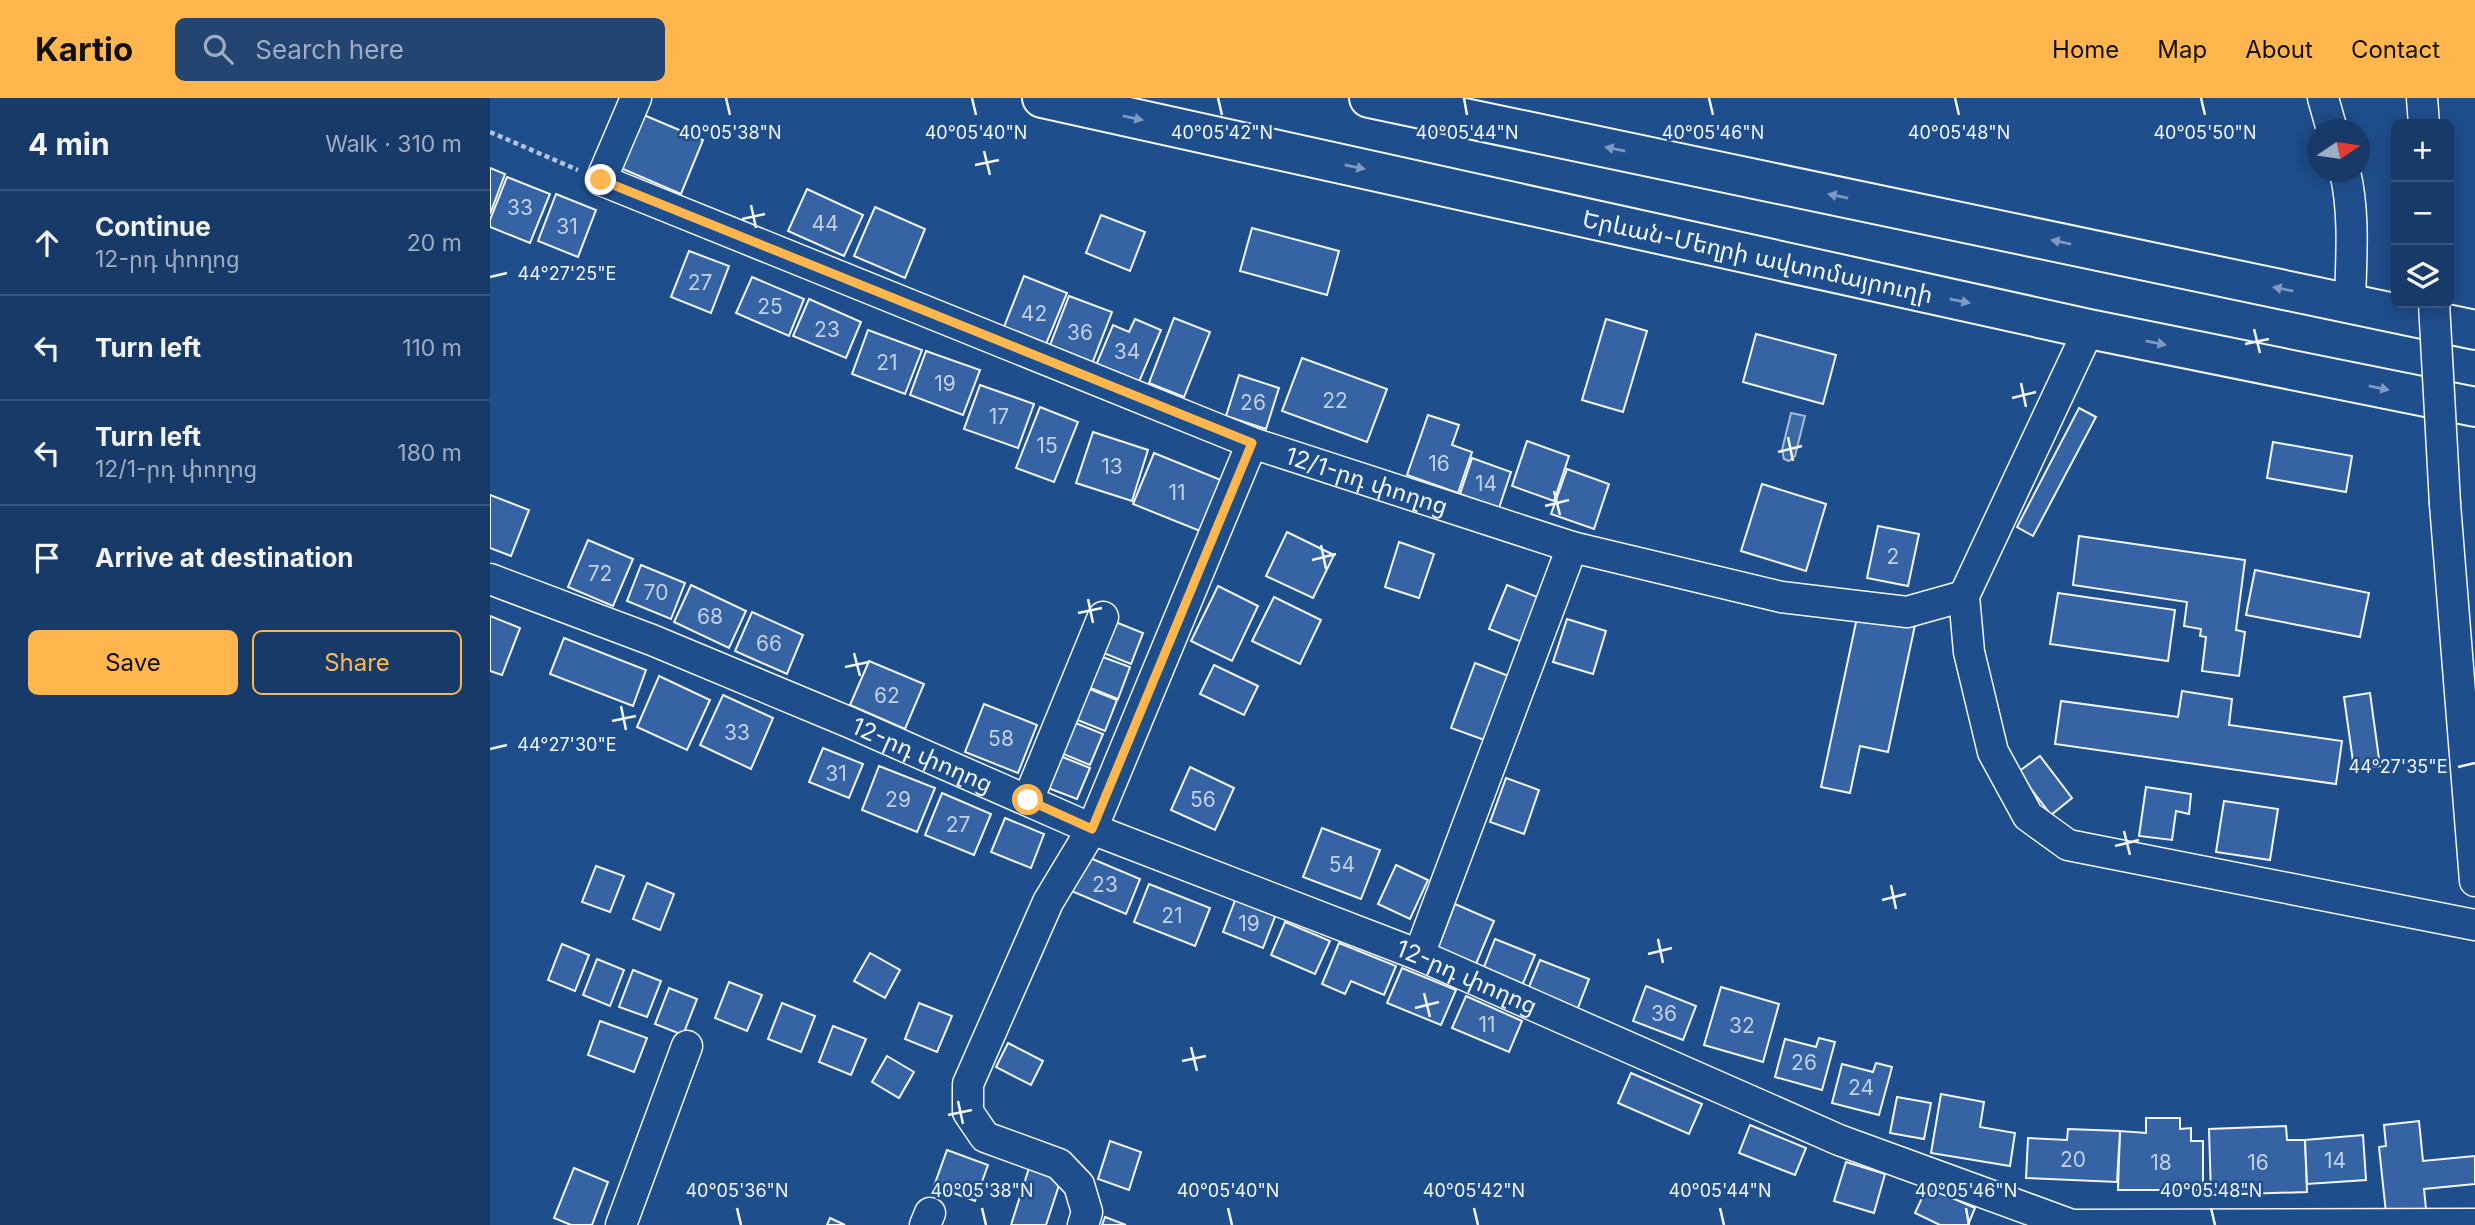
<!DOCTYPE html>
<html lang="en">
<head>
<meta charset="utf-8">
<style>
	:root { --surface:#173a69; --page:#244571; --text:#f1f3f6; --muted:#9eadc0; --line:#36547d; --accent:#ffb74d }
	body { margin:0; font-family:Inter,"Noto Sans Armenian",sans-serif; background:var(--page); color:var(--text) }
	.controls { position:absolute; right:21px; top:21px; display:grid; overflow:hidden; border-radius:10px; box-shadow:0 4px 18px #0003 }
	.controls button { width:63px; height:63px; display:grid; place-items:center; padding:0; border:0; border-bottom:2px solid var(--line); background:var(--surface); color:var(--text); font:35px sans-serif }
	.compass { position:absolute; left:1817px; top:21px; width:63px; height:63px; border-radius:50%; background:var(--surface); box-shadow:0 4px 18px #0003; rotate:77deg }
	.stop { position:absolute; width:21px; height:21px; margin:-16px; border:5px solid #ffb74d; border-radius:50%; background:#fff }
	.stop.end { background:#ffb74d; border-color:#fff; box-shadow:0 2px 7px #0008 }
	.list { margin:0; padding:0; list-style:none }
	h2 { display:flex; justify-content:space-between; align-items:center; height:91px; margin:0; padding:0 28px; font-size:30px }
	h2 small { font-size:23px; font-weight:400; color:var(--muted) }
	.list li { display:grid; grid-template-columns:46px 1fr auto; gap:21px; align-items:center; box-sizing:border-box; height:105px; padding:0 28px; border-top:2px solid var(--line) }
	.list b { display:block; font-size:26px; white-space:nowrap }
	.list p { margin:0; font-size:23px; white-space:nowrap; color:var(--muted) }
	.list em { font-size:23px; font-style:normal; color:var(--muted) }
	.actions { display:flex; gap:14px; padding:21px 28px }
	.actions a { flex:1; padding:16px 0; border:2px solid var(--accent); border-radius:10px; text-align:center; font-size:24px; color:var(--accent) }
	.actions .main { background:var(--accent); color:#111 }
	.icon { flex:none; width:38px; height:38px; fill:none; stroke:currentColor; stroke-width:2; stroke-linecap:round; stroke-linejoin:round }
	.map { position:relative; flex:none; width:1985px; height:1127px; overflow:hidden }
	header { display:flex; align-items:center; gap:42px; box-sizing:border-box; height:98px; padding:0 35px; background:var(--accent); color:#111 }
	header strong { font-size:33px }
	nav { display:flex; gap:38px; margin-inline-start:auto; font-size:24px }
	.search { width:490px; height:63px; background:var(--page); display:flex; align-items:center; gap:18px; box-sizing:border-box; padding:0 24px; border-radius:10px; color:var(--muted); font-size:26px }
	main { display:flex }
	aside { flex:1; background:var(--surface) }
	.map>svg:first-child { display:block }
	.water { fill:#3b69a3; stroke:#a8bbd7; stroke-width:2 }
	.building { fill:#3563a3; stroke:#f2f6ff; stroke-width:2 }
	.lines { fill:none; stroke-linecap:round; stroke-linejoin:round }
	.minor-casing { stroke:#f2f6ff; stroke-width:33 }
	.highway-casing { stroke:#f2f6ff; stroke-width:42 }
	.path { stroke:#b3c4dc; stroke-width:4.5; stroke-dasharray:5 3.5; stroke-linecap:butt }
	.minor { stroke:#1f4e8c; stroke-width:30 }
	.highway { stroke:#1f4e8c; stroke-width:38 }
	.minor-bridge-casing { stroke:#f2f6ff; stroke-width:33; stroke-linecap:butt }
	.minor-bridge { stroke:#1f4e8c; stroke-width:30 }
	.oneway { fill:#7e9ac0 }
	.route { stroke:#ffb74d; stroke-width:9 }
	.ticks { fill:none; stroke:#f2f6ff; stroke-width:2.5 }
	.labels { text-anchor:middle; dominant-baseline:central; stroke-width:5; stroke-linejoin:round; paint-order:stroke }
	.number-label { font-size:21px; fill:#c3d1e8 }
	.street-label { font-size:24px; fill:#f2f6ff; stroke:#1f4e8c }
	.ticks-label { font-size:18px; text-anchor:middle; fill:#f2f6ff; stroke:#1f4e8c; stroke-width:5; stroke-linejoin:round; paint-order:stroke }
</style>
</head>
<body>
<header>
<strong>Kartio</strong>
<div class="search"><svg class="icon" aria-label="search" viewBox="0 0 24 24"><circle cx="10" cy="10" r="6"/><path d="M15 15l6 6"/></svg>Search here</div>
<nav><a>Home</a><a>Map</a><a>About</a><a>Contact</a></nav>
</header>
<main>
<aside>
<h2>4 min<small>Walk · 310 m</small></h2>
<ul class="list">
<li><svg class="icon" aria-label="ahead" viewBox="0 0 24 24"><path d="M12 20V5M6 11l6-6 6 6"/></svg><div><b>Continue</b><p>12-րդ փողոց</p></div><em>20 m</em></li>
<li><svg class="icon" aria-label="left" viewBox="0 0 24 24"><path d="M17 20v-9H6M10 6l-5 5 5 5"/></svg><div><b>Turn left</b></div><em>110 m</em></li>
<li><svg class="icon" aria-label="left" viewBox="0 0 24 24"><path d="M17 20v-9H6M10 6l-5 5 5 5"/></svg><div><b>Turn left</b><p>12/1-րդ փողոց</p></div><em>180 m</em></li>
<li><svg class="icon" aria-label="arrive" viewBox="0 0 24 24"><path d="M6 21V4h12l-3 4 3 4H6"/></svg><div><b>Arrive at destination</b></div></li>
</ul>
<div class="actions"><a class="main">Save</a><a>Share</a></div>
</aside>
<div class="map">
<svg width="1985" height="1127" viewBox="0 0 1985 1127">
	<rect width="100%" height="100%" fill="#1f4e8c"/>
	<polygon class="water" points="1301,315 1315,318 1305,358 1299,363 1294,361 1292,352"/>
	<g class="building">
		<polygon points="149,15 213,42 191,96 126,68"/>
		<polygon points="0,70 15,76 0,116"/>
		<polygon points="17,79 60,96 40,145 0,129 0,122"/>
		<polygon points="317,91 373,117 354,158 298,133"/>
		<polygon points="66,96 106,112 88,159 48,143"/>
		<polygon points="385,109 435,131 415,180 364,158"/>
		<polygon points="611,117 655,134 640,173 596,155"/>
		<polygon points="762,130 849,153 837,197 750,173"/>
		<polygon points="199,153 239,168 221,215 181,199"/>
		<polygon points="534,178 577,195 554,251 512,234"/>
		<polygon points="262,179 314,201 299,238 246,215"/>
		<polygon points="579,198 622,214 600,271 557,255"/>
		<polygon points="319,201 371,224 356,260 303,238"/>
		<polygon points="684,220 720,234 694,299 659,285"/>
		<polygon points="645,221 671,232 646,291 604,272 623,227 639,234"/>
		<polygon points="1116,221 1157,233 1133,314 1092,302"/>
		<polygon points="378,232 432,252 415,296 362,276"/>
		<polygon points="1266,236 1346,257 1333,306 1253,284"/>
		<polygon points="436,253 490,272 473,317 420,297"/>
		<polygon points="812,260 897,291 877,344 792,313"/>
		<polygon points="749,277 789,290 776,331 736,318"/>
		<polygon points="490,287 544,306 528,350 474,331"/>
		<polygon points="550,309 588,324 564,384 526,370"/>
		<polygon points="1589,310 1606,319 1543,438 1527,429"/>
		<polygon points="938,317 969,327 962,347 982,354 968,395 917,377"/>
		<polygon points="603,334 658,352 642,403 586,385"/>
		<polygon points="1037,343 1079,358 1064,403 1022,388"/>
		<polygon points="1783,344 1862,358 1856,394 1777,380"/>
		<polygon points="664,355 731,382 710,433 643,406"/>
		<polygon points="982,360 1021,374 1009,410 970,396"/>
		<polygon points="1077,371 1119,386 1104,431 1061,416"/>
		<polygon points="1272,386 1336,406 1316,473 1251,453"/>
		<polygon points="0,397 39,412 21,458 0,450"/>
		<polygon points="1388,428 1429,436 1418,488 1377,480"/>
		<polygon points="797,434 844,457 823,500 776,478"/>
		<polygon points="1589,438 1755,462 1746,532 1755,534 1749,578 1712,573 1716,539 1710,538 1711,531 1694,528 1697,504 1583,487"/>
		<polygon points="98,442 143,461 123,508 78,489"/>
		<polygon points="909,444 944,456 929,500 895,489"/>
		<polygon points="151,467 195,485 181,521 137,503"/>
		<polygon points="1765,472 1879,495 1870,539 1756,517"/>
		<polygon points="201,487 256,513 239,550 184,524"/>
		<polygon points="1017,487 1055,502 1037,546 999,531"/>
		<polygon points="728,488 768,508 742,563 701,543"/>
		<polygon points="1568,495 1685,512 1678,563 1560,546"/>
		<polygon points="784,499 831,522 810,566 762,543"/>
		<polygon points="262,514 313,537 297,576 245,553"/>
		<polygon points="1368,515 1425,527 1398,654 1370,648 1360,695 1331,689"/>
		<polygon points="0,518 30,530 12,577 0,573"/>
		<polygon points="1077,521 1116,533 1103,576 1063,564"/>
		<polygon points="623,523 653,535 641,566 611,554"/>
		<polygon points="74,540 156,572 143,608 60,576"/>
		<polygon points="610,558 640,569 628,601 598,589"/>
		<polygon points="379,563 434,586 415,631 360,607"/>
		<polygon points="985,565 1024,580 1000,644 961,630"/>
		<polygon points="724,567 768,588 754,617 710,596"/>
		<polygon points="169,578 220,602 197,652 147,629"/>
		<polygon points="597,590 627,602 615,633 585,621"/>
		<polygon points="1692,593 1742,601 1739,627 1852,643 1846,686 1565,646 1571,603 1688,619"/>
		<polygon points="1880,595 1890,668 1864,671 1854,599"/>
		<polygon points="233,597 283,620 261,671 210,647"/>
		<polygon points="494,606 547,627 528,675 475,654"/>
		<polygon points="583,624 613,636 600,667 571,655"/>
		<polygon points="333,650 373,666 359,700 319,684"/>
		<polygon points="570,658 600,670 587,701 558,690"/>
		<polygon points="1550,658 1582,700 1561,717 1528,674"/>
		<polygon points="389,668 445,690 427,734 372,712"/>
		<polygon points="700,669 744,690 725,732 681,712"/>
		<polygon points="1016,680 1049,692 1034,736 1000,724"/>
		<polygon points="1656,689 1701,696 1699,716 1686,713 1682,742 1649,738"/>
		<polygon points="452,695 501,716 484,757 435,737"/>
		<polygon points="1734,703 1788,711 1780,762 1726,754"/>
		<polygon points="515,720 554,736 541,770 501,754"/>
		<polygon points="832,730 890,752 871,801 813,779"/>
		<polygon points="593,757 650,781 636,816 579,792"/>
		<polygon points="906,767 938,782 920,821 888,806"/>
		<polygon points="106,768 134,778 120,814 92,804"/>
		<polygon points="157,785 184,796 170,832 143,821"/>
		<polygon points="659,786 720,810 705,848 644,824"/>
		<polygon points="746,800 786,816 773,850 733,834"/>
		<polygon points="965,806 1004,823 983,873 945,858"/>
		<polygon points="795,824 840,843 825,876 781,857"/>
		<polygon points="1005,841 1045,857 1031,890 992,874"/>
		<polygon points="849,845 906,868 894,897 861,883 855,896 832,886"/>
		<polygon points="72,846 99,857 85,893 58,882"/>
		<polygon points="380,855 410,872 395,900 364,883"/>
		<polygon points="107,861 134,872 120,908 93,897"/>
		<polygon points="1050,862 1099,881 1086,915 1036,896"/>
		<polygon points="912,870 966,892 951,927 897,905"/>
		<polygon points="143,872 171,883 157,919 129,909"/>
		<polygon points="239,884 272,897 257,933 225,920"/>
		<polygon points="1156,888 1206,908 1193,942 1143,923"/>
		<polygon points="1231,889 1289,906 1273,964 1214,947"/>
		<polygon points="179,890 207,901 193,937 165,926"/>
		<polygon points="976,898 1032,923 1019,954 962,930"/>
		<polygon points="292,905 325,918 311,954 278,941"/>
		<polygon points="429,905 462,918 447,954 415,941"/>
		<polygon points="110,923 157,940 144,974 98,957"/>
		<polygon points="343,928 376,941 361,977 329,964"/>
		<polygon points="1329,940 1345,944 1332,992 1285,979 1295,941 1326,949"/>
		<polygon points="518,945 553,963 541,987 506,969"/>
		<polygon points="397,958 424,974 409,1000 382,984"/>
		<polygon points="1386,965 1402,969 1389,1017 1342,1005 1352,966 1383,974"/>
		<polygon points="1141,975 1212,1006 1199,1036 1128,1005"/>
		<polygon points="1451,996 1494,1004 1490,1029 1525,1035 1520,1068 1441,1055"/>
		<polygon points="1407,999 1441,1005 1434,1041 1400,1035"/>
		<polygon points="1656,1020 1690,1020 1690,1031 1701,1030 1701,1043 1713,1043 1713,1092 1628,1092 1630,1033 1656,1035"/>
		<polygon points="1929,1023 1933,1063 1985,1058 1985,1086 1934,1091 1936,1111 1896,1115 1889,1049 1896,1048 1894,1027"/>
		<polygon points="1260,1027 1316,1050 1305,1077 1249,1055"/>
		<polygon points="1796,1028 1797,1042 1815,1042 1817,1094 1721,1097 1719,1031"/>
		<polygon points="1578,1031 1630,1033 1627,1084 1536,1080 1538,1040 1577,1042"/>
		<polygon points="1873,1037 1876,1082 1817,1086 1815,1042"/>
		<polygon points="620,1043 651,1054 639,1092 608,1081"/>
		<polygon points="457,1052 498,1067 485,1103 444,1088"/>
		<polygon points="1356,1064 1395,1076 1384,1115 1344,1103"/>
		<polygon points="84,1070 118,1084 102,1127 81,1127 64,1120"/>
		<polygon points="539,1070 571,1081 556,1127 521,1127"/>
		<polygon points="1437,1089 1485,1110 1478,1127 1450,1127 1425,1115"/>
		<polygon points="615,1119 636,1127 612,1127"/>
		<polygon points="340,1120 355,1127 337,1127"/>
	</g>
	<g class="lines">
		<defs>
			<g id="minor">
				<path id="s1" d="M146 0 111 82 762 345 1082 449 1291 499 1417 514 1474 498"/>
				<polyline points="1833,0 1842,32"/>
				<polyline points="1932,0 1934,26"/>
				<path d="M1855 74C1865 116 1861 162 1860 205"/>
				<polyline points="1599,231 1474,498 1479,554 1503,654 1538,718 1578,747 1985,827"/>
				<polyline points="1955,406 1985,783"/>
				<path id="s2" d="M0 481 162 542 361 625 602 731 929 857 1349 1042 1582 1127 1985 1126"/>
				<polyline points="538,702 613,519"/>
				<polyline points="929,857 1082,449"/>
				<polyline points="131,1127 197,948"/>
				<polyline points="435,1127 440,1115"/>
				<polyline points="593,1127 597,1114 589,1087 569,1066 495,1039 478,1014 478,986 558,804 602,731 762,345"/>
			</g>
			<g id="highway">
				<path id="s3" d="M552 0 1599 231 1985 309"/>
				<polyline points="879,0 1985,232"/>
			</g>
		</defs>
		<use href="#minor" class="minor-casing"/>
		<use href="#highway" class="highway-casing"/>
		<polyline class="path" points="0,34 88,72"/>
		<use href="#minor" class="minor"/>
		<use href="#highway" class="highway"/>
		<defs>
			<polyline id="minor-bridge" points="1944,205 1955,406"/>
		</defs>
		<use href="#minor-bridge" class="minor-bridge-casing"/>
		<use href="#minor-bridge" class="minor-bridge"/>
	</g>
	<defs><path id="oneway-solid" d="M-6-.8H1V-3.2L6.5 0L1 3.2V.8H-6Z" transform="scale(1.75)"/></defs>
	<g class="oneway">
		<use href="#oneway-solid" transform="translate(643 20) rotate(12)"/>
		<use href="#oneway-solid" transform="translate(1125 51) rotate(-168)"/>
		<use href="#oneway-solid" transform="translate(865 69) rotate(12)"/>
		<use href="#oneway-solid" transform="translate(1348 98) rotate(-168)"/>
		<use href="#oneway-solid" transform="translate(1571 144) rotate(-168)"/>
		<use href="#oneway-solid" transform="translate(1793 191) rotate(-168)"/>
		<use href="#oneway-solid" transform="translate(1470 203) rotate(12)"/>
		<use href="#oneway-solid" transform="translate(1666 245) rotate(11)"/>
		<use href="#oneway-solid" transform="translate(1889 290) rotate(11)"/>
	</g>
	<g class="lines">
		<polyline class="route" points="111,82 762,345 602,731 538,702"/>
	</g>
	<path class="ticks" d="M236 0 240 17M482 0 486 17M728 0 732 17M974 0 977 17M1219 0 1223 17M1465 0 1469 17M1711 0 1715 17M494 53 500 77M485 67 509 62M261 107 266 130M252 121 275 116M0 179 17 175M1764 231 1770 255M1755 246 1779 241M1531 285 1536 309M1522 300 1546 294M1298 339 1303 363M1288 354 1312 348M1064 393 1070 417M1055 408 1079 402M831 447 836 471M822 462 846 456M598 501 603 525M588 515 612 510M364 555 370 578M355 569 379 564M131 608 136 632M122 623 146 618M0 651 17 647M1968 669 1985 665M1634 733 1640 757M1625 748 1649 742M1401 787 1406 811M1392 802 1416 796M1168 841 1173 865M1158 856 1182 850M934 895 940 919M925 910 949 904M701 949 707 973M692 963 716 958M468 1003 473 1026M458 1017 482 1012M247 1110 251 1127M492 1110 496 1127M738 1110 742 1127M984 1110 988 1127M1230 1110 1234 1127M1476 1110 1479 1127M1721 1110 1725 1127"/>
	<g class="labels">
		<g class="number-label">
			<text x="30" y="109">33</text>
			<text x="335" y="125">44</text>
			<text x="77" y="128">31</text>
			<text x="210" y="184">27</text>
			<text x="280" y="208">25</text>
			<text x="544" y="215">42</text>
			<text x="337" y="231">23</text>
			<text x="590" y="234">36</text>
			<text x="637" y="253">34</text>
			<text x="397" y="264">21</text>
			<text x="455" y="285">19</text>
			<text x="845" y="302">22</text>
			<text x="763" y="304">26</text>
			<text x="509" y="318">17</text>
			<text x="557" y="347">15</text>
			<text x="949" y="365">16</text>
			<text x="622" y="368">13</text>
			<text x="996" y="385">14</text>
			<text x="687" y="394">11</text>
			<text x="1403" y="458">2</text>
			<text x="110" y="475">72</text>
			<text x="166" y="494">70</text>
			<text x="220" y="518">68</text>
			<text x="279" y="545">66</text>
			<text x="397" y="597">62</text>
			<text x="247" y="634">33</text>
			<text x="511" y="640">58</text>
			<text x="346" y="675">31</text>
			<text x="408" y="701">29</text>
			<text x="713" y="701">56</text>
			<text x="468" y="726">27</text>
			<text x="852" y="766">54</text>
			<text x="615" y="786">23</text>
			<text x="682" y="817">21</text>
			<text x="759" y="825">19</text>
			<text x="1174" y="915">36</text>
			<text x="997" y="926">11</text>
			<text x="1252" y="927">32</text>
			<text x="1314" y="964">26</text>
			<text x="1371" y="989">24</text>
			<text x="1583" y="1061">20</text>
			<text x="1845" y="1062">14</text>
			<text x="1671" y="1064">18</text>
			<text x="1768" y="1064">16</text>
		</g>
		<g class="street-label">
			<text stroke="none"><textPath href="#s3" startOffset="733">Երևան-Մեղրի ավտոմայրուղի</textPath></text>
			<text stroke="none"><textPath href="#s1" startOffset="912">12/1-րդ փողոց</textPath></text>
			<text stroke="none"><textPath href="#s2" startOffset="467">12-րդ փողոց</textPath></text>
			<text stroke="none"><textPath href="#s2" startOffset="1055">12-րդ փողոց</textPath></text>
		</g>
	</g>
	<g class="ticks-label">
		<text x="240" y="41">40°05'38"N</text>
		<text x="486" y="41">40°05'40"N</text>
		<text x="732" y="41">40°05'42"N</text>
		<text x="977" y="41">40°05'44"N</text>
		<text x="1223" y="41">40°05'46"N</text>
		<text x="1469" y="41">40°05'48"N</text>
		<text x="1715" y="41">40°05'50"N</text>
		<text x="77" y="182">44°27'25"E</text>
		<text x="77" y="653">44°27'30"E</text>
		<text x="1908" y="675">44°27'35"E</text>
		<text x="247" y="1099">40°05'36"N</text>
		<text x="492" y="1099">40°05'38"N</text>
		<text x="738" y="1099">40°05'40"N</text>
		<text x="984" y="1099">40°05'42"N</text>
		<text x="1230" y="1099">40°05'44"N</text>
		<text x="1476" y="1099">40°05'46"N</text>
		<text x="1721" y="1099">40°05'48"N</text>
	</g>
</svg>
<div class="controls">
<button>+</button>
<button>−</button>
<button><svg class="icon" aria-label="layers" viewBox="0 0 24 24"><path d="M12 4l9 5-9 5-9-5zM3 14l9 5 9-5"/></svg></button>
</div>
<svg class="compass" viewBox="-18 -18 36 36"><path d="M0-13l5 13h-10z" fill="#e53935"/><path d="M0 13l5-13h-10z" fill="#9eadc0"/></svg>
<div class="stop" style="left:538px;top:702px"></div>
<div class="stop end" style="left:111px;top:82px"></div>
</div>
</main>
</body>
</html>
